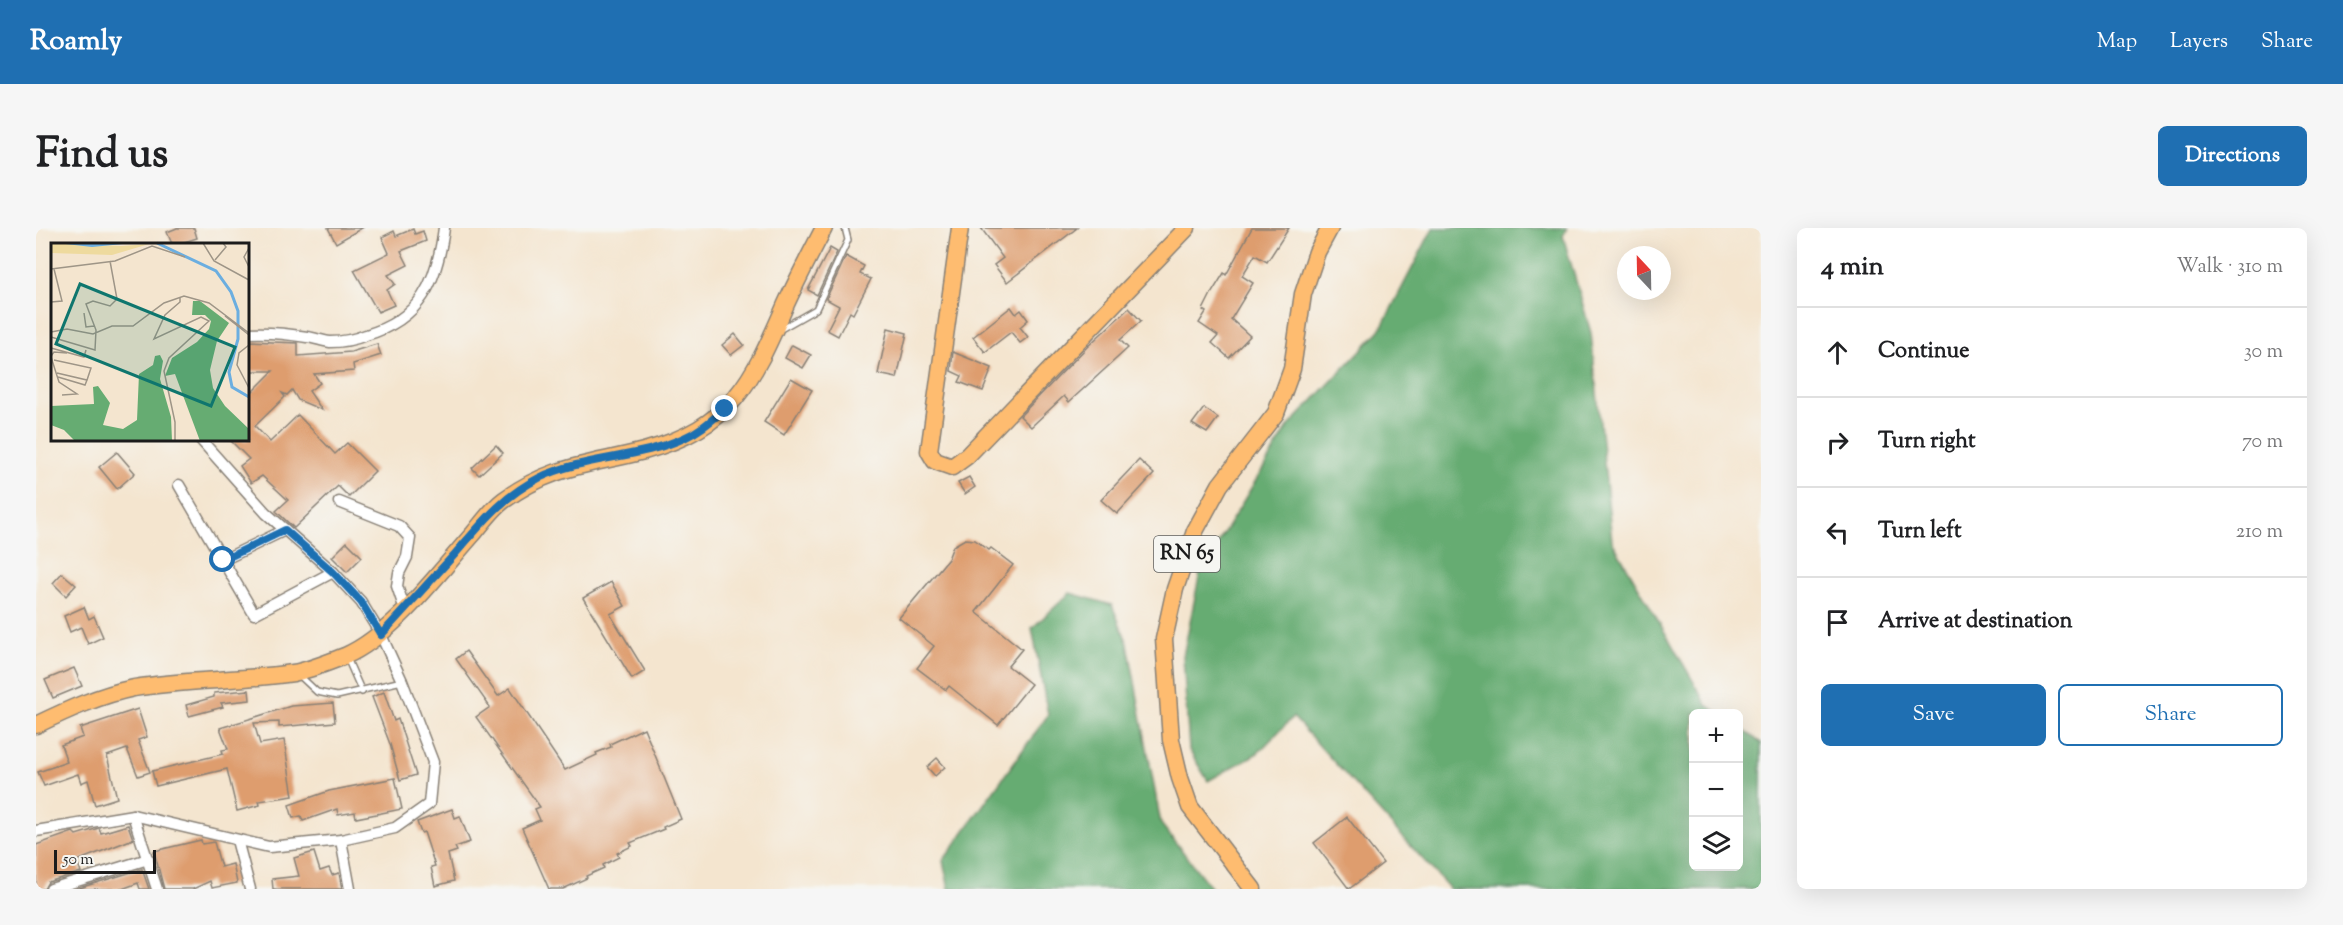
<!DOCTYPE html>
<html lang="en">
<head>
<meta charset="utf-8">
<style>
	:root { --surface:#fff; --page:#f6f6f6; --text:#202124; --muted:#757577; --line:#e0e0e0; --accent:#1f6fb2 }
	body { margin:0; font-family:"Sorts Mill Goudy",serif; background:var(--page); color:var(--text) }
	.controls { position:absolute; right:18px; bottom:18px; display:grid; overflow:hidden; border-radius:9px; box-shadow:0 6px 24px #0002 }
	.controls button { width:54px; height:54px; display:grid; place-items:center; padding:0; border:0; border-bottom:2px solid var(--line); background:var(--surface); color:var(--text); font:30px sans-serif }
	.compass { position:absolute; left:1581px; top:18px; width:54px; height:54px; border-radius:50%; background:var(--surface); box-shadow:0 6px 24px #0002; rotate:338deg }
	.scale { position:absolute; left:18px; bottom:15px; width:102px; box-sizing:border-box; padding-left:6px; border:3px solid #1c1c1c; border-top:0; font-size:16px; line-height:21px; white-space:nowrap; color:#1c1c1c; -webkit-text-stroke:4px #f6f6f2; paint-order:stroke }
	.stop { position:absolute; width:18px; height:18px; margin:-14px; border:4px solid #1f6fb2; border-radius:50%; background:#fff }
	.stop.end { background:#1f6fb2; border-color:#fff; box-shadow:0 2px 6px #0008 }
	.list { margin:0; padding:0; list-style:none }
	h2 { display:flex; justify-content:space-between; align-items:center; height:78px; margin:0; padding:0 24px; font-size:26px }
	h2 small { font-size:20px; font-weight:400; color:var(--muted) }
	.list li { display:grid; grid-template-columns:39px 1fr auto; gap:18px; align-items:center; box-sizing:border-box; height:90px; padding:0 24px; border-top:2px solid var(--line) }
	.list b { display:block; font-size:22px; white-space:nowrap }
	.list em { font-size:20px; font-style:normal; color:var(--muted) }
	.actions { display:flex; gap:12px; padding:18px 24px }
	.actions a { flex:1; padding:14px 0; border:2px solid var(--accent); border-radius:9px; text-align:center; font-size:21px; color:var(--accent) }
	.actions .main { background:var(--accent); color:#fff }
	.icon { flex:none; width:33px; height:33px; fill:none; stroke:currentColor; stroke-width:2; stroke-linecap:round; stroke-linejoin:round }
	.map { position:relative; flex:none; width:1725px; height:661px; overflow:hidden; border-radius:9px }
	header { display:flex; align-items:center; gap:36px; box-sizing:border-box; height:84px; padding:0 30px; background:var(--accent); color:#fff }
	header strong { font-size:28px }
	nav { display:flex; gap:33px; margin-inline-start:auto; font-size:21px }
	.intro { display:flex; align-items:center; justify-content:space-between; box-sizing:border-box; height:144px; padding:0 36px }
	h1 { margin:0; font-size:42px }
	.button { padding:15px 27px; border-radius:9px; background:var(--accent); color:#fff; font-size:21px; font-weight:700 }
	main { display:flex; gap:36px; padding:0 36px }
	aside { flex:1; background:var(--surface); border-radius:9px; box-shadow:0 6px 24px #0002 }
	.map>svg:first-child { display:block }
	.forest { fill:#66ac72; stroke:#416447; stroke-width:1.5 }
	.building { fill:#de9d6e }
	.lines { fill:none; stroke-linecap:round; stroke-linejoin:round }
	.service-casing { stroke:#888076; stroke-width:8 }
	.minor-casing { stroke:#888076; stroke-width:13 }
	.primary-casing { stroke:#888076; stroke-width:19 }
	.service { stroke:#fff; stroke-width:5 }
	.minor { stroke:#fff; stroke-width:10 }
	.primary { stroke:#febc70; stroke-width:16 }
	.route { stroke:#1f6fb2; stroke-width:8 }
	.labels { text-anchor:middle; dominant-baseline:central; stroke-width:4.5; stroke-linejoin:round; paint-order:stroke }
	.shield { fill:#f6f6f2; stroke:#5d5d5c; stroke-width:1.5 }
	.shield-label { font-size:21px; font-weight:bold; fill:#1c1c1c }
	.inset-river { fill:none; stroke:#6baee0; stroke-width:3 }
	.inset-road { fill:none; stroke:#9e9587; stroke-width:1.5 }
	.view { fill:#0f766e; fill-opacity:0.15; stroke:#0f766e; stroke-width:3 }
	.inset-edge { fill:none; stroke:#1c1c1c; stroke-width:3 }
</style>
</head>
<body>
<header>
<strong>Roamly</strong>
<nav><a>Map</a><a>Layers</a><a>Share</a></nav>
</header>
<div class="intro"><h1>Find us</h1><a class="button">Directions</a></div>
<main>
<div class="map">
<svg width="1725" height="661" viewBox="0 0 1725 661">
	<rect width="100%" height="100%" fill="#f6f6f2"/>
	<filter id="ink" filterUnits="userSpaceOnUse"><feTurbulence type="fractalNoise" baseFrequency=".0167" numOctaves="2"/><feDisplacementMap in="SourceGraphic" scale="12" xChannelSelector="R" yChannelSelector="G"/><feConvolveMatrix kernelMatrix="1 2 1 2 8 2 1 2 1" color-interpolation-filters="sRGB"/></filter>
	<filter id="wash" filterUnits="userSpaceOnUse"><feTurbulence type="fractalNoise" baseFrequency=".008" numOctaves="4" result="noise"/><feDisplacementMap in="SourceGraphic" scale="24" xChannelSelector="R" yChannelSelector="G"/><feGaussianBlur stdDeviation="1.35" result="paint"/><feColorMatrix in="noise" values="0 0 0 0 0 0 0 0 0 0 0 0 0 0 0 0 0 1.4 0 .05"/><feComposite in="paint" operator="in"/></filter>
	<g filter="url(#wash)">
		<rect width="100%" height="100%" fill="#f4e5cf"/>
		<g class="forest">
			<polygon points="1397,0 1531,0 1527,8 1555,105 1576,313 1671,477 1683,485 1658,485 1658,638 1702,638 1703,499 1725,515 1725,661 1414,661 1257,489 1222,525 1172,553 1153,522 1147,428 1164,344 1253,198 1344,102"/>
			<polygon points="1034,365 1076,377 1092,416 1125,596 1176,661 913,661 907,633 1012,487 996,400"/>
		</g>
		<g id="blocks">
			<g class="building">
				<polygon points="141,0 158,0 161,10 142,16 136,16 131,4"/>
				<polygon points="292,0 326,0 300,15"/>
				<polygon points="945,0 1041,0 971,54 958,37 967,30"/>
				<polygon points="1216,0 1253,0 1231,34 1219,27 1206,48 1217,55 1195,91 1214,108 1193,130 1176,115 1182,108 1163,95 1170,84 1167,82 1175,66 1188,45 1190,47"/>
				<polygon points="377,1 379,6 387,3 390,13 365,23 372,37 352,47 359,56 351,62 358,77 342,84 318,42 353,25 346,9 358,3 360,8"/>
				<polygon points="794,20 801,24 781,67 772,62"/>
				<polygon points="810,28 828,38 824,46 835,51 817,86 814,84 802,108 791,102 803,78 790,71"/>
				<polygon points="975,79 980,86 985,82 992,92 984,99 992,109 984,115 975,104 949,124 937,109"/>
				<polygon points="1093,80 1105,93 1084,112 1092,120 1033,174 1028,168 995,199 984,188 1051,119"/>
				<polygon points="852,100 871,105 861,150 842,146"/>
				<polygon points="699,106 708,117 695,127 686,117"/>
				<polygon points="212,113 262,115 262,128 315,124 341,116 345,127 317,136 318,143 278,146 284,155 273,163 286,182 262,172 256,162 251,167 246,165 249,169 219,198 234,214 262,187 299,226 311,215 339,243 313,269 302,258 258,300 240,283 252,272 226,248 215,255 204,238 213,231 194,212 212,212 212,168 237,143 212,143"/>
				<polygon points="756,117 775,127 767,140 749,130"/>
				<polygon points="917,124 956,140 947,163 923,154 926,148 915,143"/>
				<polygon points="755,150 776,162 748,207 728,194"/>
				<polygon points="1168,180 1182,190 1171,205 1156,196"/>
				<polygon points="460,217 467,225 443,247 436,240"/>
				<polygon points="81,224 99,245 81,261 63,239"/>
				<polygon points="1103,232 1118,246 1081,286 1065,272"/>
				<polygon points="933,249 939,259 929,266 922,255"/>
				<polygon points="929,311 939,312 953,322 955,320 977,337 940,384 986,421 972,438 995,456 962,497 913,458 910,462 881,440 898,418 863,390 912,331 917,318"/>
				<polygon points="311,314 326,329 311,344 296,329"/>
				<polygon points="26,345 40,357 30,368 17,355"/>
				<polygon points="575,354 589,378 574,386 609,443 596,451 547,370"/>
				<polygon points="48,379 53,391 58,388 67,409 52,416 45,399 34,404 28,388"/>
				<polygon points="430,423 462,468 474,460 529,542 561,527 560,525 575,519 574,516 608,500 645,591 627,599 628,601 594,615 596,618 581,625 583,629 567,637 568,640 550,648 551,650 527,661 513,661 486,600 504,592 499,581 504,579 440,489 454,479 420,431"/>
				<polygon points="38,440 46,458 17,470 9,452"/>
				<polygon points="213,462 214,472 185,475 187,479 153,488 150,477 178,469 178,465"/>
				<polygon points="348,464 358,493 362,491 380,547 364,552 354,516 336,469"/>
				<polygon points="297,475 299,494 243,499 243,494 218,495 224,516 248,512 257,568 223,573 224,577 201,583 191,541 120,558 116,543 187,526 186,522 192,521 184,500 255,478"/>
				<polygon points="102,481 111,509 102,512 114,544 102,548 91,521 71,528 81,570 59,577 52,552 45,555 42,546 8,558 2,544 31,534 25,517 47,509 44,500"/>
				<polygon points="901,530 909,539 899,548 891,539"/>
				<polygon points="359,550 366,581 320,590 319,584 302,587 301,581 267,593 265,588 257,590 253,577 293,563"/>
				<polygon points="416,581 419,590 424,588 434,614 419,619 421,623 412,626 418,653 399,658 395,639 399,638 388,604 385,605 381,594"/>
				<polygon points="1311,589 1347,635 1313,661 1278,615"/>
				<polygon points="92,597 97,611 41,633 45,644 12,654 8,661 0,661 0,617 37,604 40,607 63,600 65,605"/>
				<polygon points="165,612 166,616 178,614 185,639 197,636 201,655 176,660 174,653 157,661 128,661 118,623"/>
				<polygon points="278,624 284,643 293,640 296,647 303,645 306,661 237,661 236,651 263,648 258,630"/>
				<polygon points="106,641 113,661 104,661 102,655 86,661 40,661"/>
			</g>
		</g>
	</g>
	<g filter="url(#ink)">
		<use href="#blocks" fill-opacity="0" stroke="#888076" stroke-width="1.5"/>
		<g class="lines">
			<defs>
				<g id="service">
					<polyline points="743,102 780,81 812,12 809,0"/>
					<polyline points="311,430 326,464"/>
					<polyline points="263,447 281,464 301,468 366,453"/>
				</g>
				<g id="minor">
					<path d="M212 105C230 104 253 106 271 109 279 110 286 113 294 114 305 114 320 111 330 107 385 91 401 54 408 0"/>
					<polyline points="143,257 218,386 297,344"/>
					<polyline points="303,274 363,298 374,310 371,329 363,345 361,358 369,382"/>
					<polyline points="187,332 249,302"/>
					<polyline points="97,587 121,661"/>
					<polyline points="0,603 97,587 233,619 305,612 359,600 393,576 397,534 366,453 345,407 325,374 297,344 230,285 165,212"/>
					<polyline points="201,612 214,661"/>
					<polyline points="305,612 314,661"/>
					<polyline points="15,661 112,631"/>
				</g>
				<g id="primary">
					<polyline points="924,0 893,223 899,233 916,239 931,228 1151,0"/>
					<path d="M0 497C31 482 64 467 98 460 150 451 205 453 257 445 274 442 293 434 309 428 356 408 404 343 438 305 447 294 457 280 468 272 516 237 554 237 608 223 696 199 716 154 750 76 762 50 775 25 788 0"/>
					<polyline points="1217,661 1154,579 1144,550 1135,512 1128,411 1139,361 1159,303 1184,257 1240,185 1256,141 1267,66 1281,24 1294,0"/>
				</g>
			</defs>
			<use href="#service" class="service-casing"/>
			<use href="#minor" class="minor-casing"/>
			<use href="#primary" class="primary-casing"/>
			<use href="#service" class="service"/>
			<use href="#minor" class="minor"/>
			<use href="#primary" class="primary"/>
		</g>
	</g>
	<g class="lines" filter="url(#ink)">
		<path class="route" d="M187 332 249 302 297 344 325 374 345 407C370 380 394 353 419 326 446 295 466 269 503 250 549 228 602 231 648 210 664 203 676 192 689 181"/>
	</g>
	<g class="labels">
		<rect class="shield" x="1118" y="308" width="66" height="36" rx="4.5"/>
		<g class="shield-label">
			<text x="1151" y="326">RN 65</text>
		</g>
	</g>
	<g transform="translate(15 15)">
		<rect width="198" height="198" fill="#f4e5cf"/>
		<path d="M142 58H149L178 80 166 98 159 127 162 145 174 163 198 186V198H149L124 131 114 133 121 115 146 99 158 86 160 78 154 72H141ZM109 112 112 118 109 136 120 174 121 198H24L13 187 0 182V163L43 161 42 144 47 143 59 160 52 182 72 186 86 177 88 131 102 122 104 113Z" fill="#66ac72"/>
		<path d="M0 0 70 3 98 1 61 12 0 10Z" fill="#eeda9e"/>
		<path d="M6 0H82L41 4Z" fill="#6baee0"/>
		<path class="inset-river" d="M106 0 165 28 180 49 187 68V96L178 129 181 144 198 154"/>
		<path class="inset-road" d="M152 0 163 18 198 37M198 5 193 14 198 24M164 17 175 4 172 0M0 26 64 18 101 3 134 14M0 59 11 58 3 26M33 70 35 84 43 83M174 73 198 92M0 89 16 86 42 91 61 83H82L113 60 133 53 158 60 198 90M0 94 44 107 45 87 35 61 42 58 59 63 66 56 59 18M198 102 188 110 186 122 198 145M0 105 33 114 35 107M0 113 3 109 16 110M0 114 8 139 26 151 11 152M3 117 40 125 36 137 6 130M7 134 34 142 36 137M124 198V179L113 128 118 115 158 78 150 74 103 96 114 72 129 59V54"/>
		<path class="view" d="M29 41 184 104 160 163 5 101Z"/>
		<rect width="198" height="198" class="inset-edge"/>
	</g>
</svg>
<div class="controls">
<button>+</button>
<button>−</button>
<button><svg class="icon" aria-label="layers" viewBox="0 0 24 24"><path d="M12 4l9 5-9 5-9-5zM3 14l9 5 9-5"/></svg></button>
</div>
<svg class="compass" viewBox="-18 -18 36 36"><path d="M0-13l5 13h-10z" fill="#e53935"/><path d="M0 13l5-13h-10z" fill="#757577"/></svg>
<div class="scale">50 m</div>
<div class="stop" style="left:187px;top:332px"></div>
<div class="stop end" style="left:689px;top:181px"></div>
</div>
<aside>
<h2>4 min<small>Walk · 310 m</small></h2>
<ul class="list">
<li><svg class="icon" aria-label="ahead" viewBox="0 0 24 24"><path d="M12 20V5M6 11l6-6 6 6"/></svg><div><b>Continue</b></div><em>30 m</em></li>
<li><svg class="icon" aria-label="right" viewBox="0 0 24 24"><path d="M7 20v-9h11M14 6l5 5-5 5"/></svg><div><b>Turn right</b></div><em>70 m</em></li>
<li><svg class="icon" aria-label="left" viewBox="0 0 24 24"><path d="M17 20v-9H6M10 6l-5 5 5 5"/></svg><div><b>Turn left</b></div><em>210 m</em></li>
<li><svg class="icon" aria-label="arrive" viewBox="0 0 24 24"><path d="M6 21V4h12l-3 4 3 4H6"/></svg><div><b>Arrive at destination</b></div></li>
</ul>
<div class="actions"><a class="main">Save</a><a>Share</a></div>
</aside>
</main>
</body>
</html>
